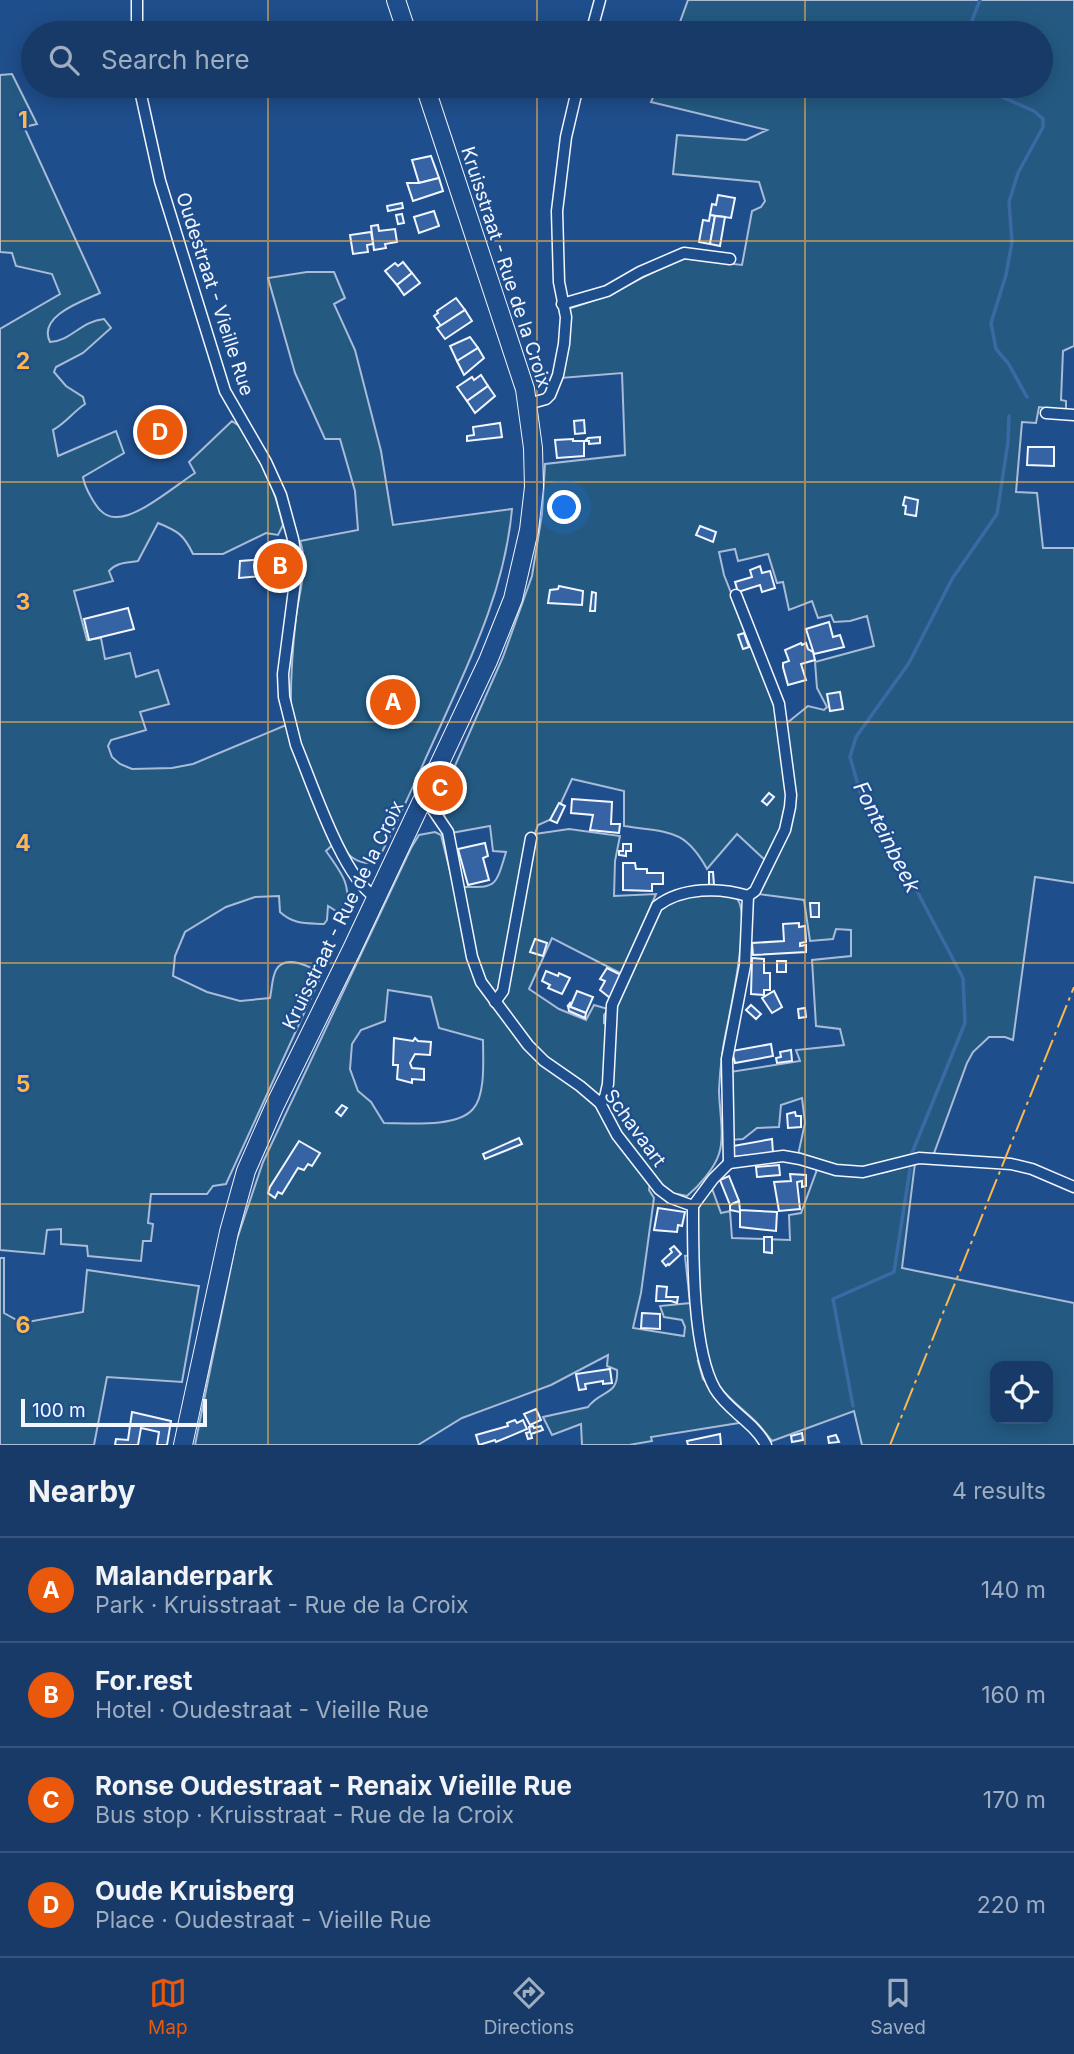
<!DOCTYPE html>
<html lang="en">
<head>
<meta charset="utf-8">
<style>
	:root { --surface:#173a69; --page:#244571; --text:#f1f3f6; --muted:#9eadc0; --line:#36547d; --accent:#ea580c }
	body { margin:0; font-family:Inter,sans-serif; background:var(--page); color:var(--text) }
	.controls { position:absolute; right:21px; bottom:21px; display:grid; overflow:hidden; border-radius:14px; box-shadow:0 4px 18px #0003 }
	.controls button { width:63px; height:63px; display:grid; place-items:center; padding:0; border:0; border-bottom:2px solid var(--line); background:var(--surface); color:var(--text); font:35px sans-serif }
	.scale { position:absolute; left:21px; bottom:18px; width:186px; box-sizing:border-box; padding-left:7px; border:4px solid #f2f6ff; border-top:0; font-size:19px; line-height:24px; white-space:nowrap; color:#f2f6ff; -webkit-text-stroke:5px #1f4e8c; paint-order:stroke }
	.you { position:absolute; left:565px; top:508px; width:24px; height:24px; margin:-18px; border:5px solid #fff; border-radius:50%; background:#1a73e8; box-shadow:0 0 0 10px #1a73e833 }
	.badge { display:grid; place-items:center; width:46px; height:46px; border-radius:50%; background:var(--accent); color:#fff; font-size:23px; font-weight:700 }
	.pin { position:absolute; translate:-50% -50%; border:4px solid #fff; box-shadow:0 2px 7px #0006 }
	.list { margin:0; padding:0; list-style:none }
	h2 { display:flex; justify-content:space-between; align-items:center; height:91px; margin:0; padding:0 28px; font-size:30px }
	h2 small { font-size:23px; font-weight:400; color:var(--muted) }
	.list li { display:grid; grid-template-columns:46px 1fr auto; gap:21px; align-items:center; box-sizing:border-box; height:105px; padding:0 28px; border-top:2px solid var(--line) }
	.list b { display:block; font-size:26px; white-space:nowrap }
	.list p { margin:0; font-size:23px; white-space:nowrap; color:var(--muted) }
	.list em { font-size:23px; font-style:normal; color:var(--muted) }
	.icon { flex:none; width:38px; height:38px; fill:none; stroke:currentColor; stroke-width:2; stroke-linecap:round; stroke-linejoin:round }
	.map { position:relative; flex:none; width:1074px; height:1445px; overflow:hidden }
	.search { position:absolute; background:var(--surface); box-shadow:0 4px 18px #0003; left:21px; right:21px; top:21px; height:77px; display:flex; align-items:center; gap:18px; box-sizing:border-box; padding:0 24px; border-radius:38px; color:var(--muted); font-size:26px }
	.sheet { height:511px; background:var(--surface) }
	nav { display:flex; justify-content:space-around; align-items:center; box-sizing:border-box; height:98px; border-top:2px solid var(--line); background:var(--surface); font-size:19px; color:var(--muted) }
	nav a { display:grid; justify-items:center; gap:4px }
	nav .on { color:var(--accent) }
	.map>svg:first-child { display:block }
	.green { fill:#245a82; stroke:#a8bbd7; stroke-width:2; fill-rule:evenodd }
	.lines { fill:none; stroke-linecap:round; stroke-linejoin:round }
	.stream { stroke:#3b69a3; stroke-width:3.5 }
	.building { fill:#3563a3; stroke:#f2f6ff; stroke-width:2 }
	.minor-casing { stroke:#f2f6ff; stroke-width:13 }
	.primary-casing { stroke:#f2f6ff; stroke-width:20 }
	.minor { stroke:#1f4e8c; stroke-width:10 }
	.primary { stroke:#1f4e8c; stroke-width:18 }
	.power { stroke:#ffb74d; stroke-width:2; stroke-dasharray:24 5 3.5 5; stroke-linecap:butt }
	.grid { fill:none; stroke:#ffb74d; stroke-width:2; stroke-opacity:0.55 }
	.labels { text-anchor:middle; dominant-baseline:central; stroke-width:5; stroke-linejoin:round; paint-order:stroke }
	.street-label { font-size:19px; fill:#f2f6ff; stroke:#1f4e8c }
	.water-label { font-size:21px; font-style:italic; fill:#f2f6ff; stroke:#1f4e8c }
	.grid-label { font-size:23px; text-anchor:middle; font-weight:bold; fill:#ffb74d; stroke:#1f4e8c; stroke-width:5; stroke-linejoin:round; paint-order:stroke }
</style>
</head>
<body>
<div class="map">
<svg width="1074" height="1445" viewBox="0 0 1074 1445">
	<rect width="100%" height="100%" fill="#1f4e8c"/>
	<g class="green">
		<path d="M688 0H1074V346L1063 351 1061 400 1066 401V410L1039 407 1036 423 1022 422 1016 492 1037 493 1043 548H1074V883L1035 877 1013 1040 1005 1037H989L973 1052 967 1063 933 1156 860 1169H843L798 1155 805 1123 802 1098 781 1105 779 1127 757 1128 743 1139 730 1140V1072L800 1061 796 1050 844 1045 840 1029 816 1026 812 960 851 956V930L836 929 833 939 810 941 804 900 758 894 789 826 787 723 808 706 824 710 827 707 817 688 815 662 874 646 867 616 850 621 834 622 831 615 818 618 812 601 789 610 783 582 777 583 768 554 738 561 735 549 719 552 724 575 774 702 787 781V812L766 861 737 834 707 869C684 827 667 833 624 826V791L572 779 554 818 538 825 535 834 569 829 620 836 615 861 614 896 656 894 622 974 552 938 529 989 559 1009 586 1020 594 1005 608 1009 604 1015V1023L613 1027 614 1012 656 914C668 899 680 899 698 894 707 891 732 891 738 900 750 918 731 1008 726 1032 722 1050 720 1071 719 1090 719 1109 725 1135 719 1154 714 1169 699 1186 687 1196L672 1193 651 1176 649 1190 654 1198 641 1293 633 1328 684 1336 685 1327 682 1320 664 1317 660 1306 690 1303 685 1256 696 1255 697 1207 711 1186 721 1213 730 1211 732 1238 790 1240 789 1215 801 1213 818 1167 856 1176 886 1172 915 1163 902 1268 1074 1303V1445H862L854 1411 772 1441C766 1434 760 1425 753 1419 734 1401 715 1389 707 1362L698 1361 703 1379 745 1422 651 1437 652 1441 629 1445H582L581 1424 552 1435 543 1417 588 1407C600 1390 619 1396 617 1370L607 1366 608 1355 551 1385 462 1418 418 1445H195L236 1242 263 1162 411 848 419 835 435 832 441 835 454 887C495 886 494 893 506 852L493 851 490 826 451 833 439 802 503 657 532 576 542 514 545 464 625 455 622 373 561 378 568 309 601 298 682 258 742 265 752 211 761 207 765 201 759 182 673 174 677 135 746 140 767 130 651 102 658 86H1041V33H676ZM388 990 431 997 439 1028 483 1040C483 1058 486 1095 473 1109 457 1128 407 1123 384 1123L371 1102 358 1091 350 1069 352 1044 361 1030 385 1021ZM995 1366H1048V1419H995Z"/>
		<path d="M12 74 37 124 24 127 100 293C83 301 37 316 50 342 71 341 81 321 104 319L111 328 83 353 56 367 54 372 66 386 83 397 85 404C73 412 66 423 53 430L58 456 116 431 124 453 83 477C84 484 87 490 91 497 96 506 103 517 115 517 137 519 176 485 195 473L189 462 232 421C259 436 276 496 283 525L278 535 266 533 223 554H193C184 535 178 531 158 523L138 561C127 563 117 562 109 571L113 581 74 591 87 640 101 638 105 659 130 653 136 677 158 670 169 704 140 712 146 730 111 740 108 746 112 757 120 764 132 769 172 768 193 764 291 723C290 687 292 653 296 617 299 591 309 567 300 541L358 530 355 491 340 439H325L295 373 268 278 307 272H334L345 298 334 304 355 350 381 451 393 525 512 509C505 588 472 656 440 727 420 770 402 813 381 854L372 863C355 864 347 854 337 841L326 851C344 877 348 879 349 913L344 916 328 906 327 920 324 924C307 923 294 925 280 912L279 896 255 897 226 907 185 932 175 956 173 976 207 992 240 1001 270 998C272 989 272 977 276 970 285 953 311 967 322 974L226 1184 213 1186 207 1194H151L148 1223 153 1224 151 1241H143L141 1261 88 1256 87 1246 61 1244V1229L47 1230 44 1254 0 1250V329L60 294 52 274 16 266 12 253 0 252V75Z"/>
		<polygon points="0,1258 4,1258 4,1313 22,1323 83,1312 87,1270 199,1286 182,1382 107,1377 94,1445 0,1445"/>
	</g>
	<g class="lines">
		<g class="stream">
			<polyline points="967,33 980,0"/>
			<polyline points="977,86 1034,111 1043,119 1043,127 1018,173 1009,202 1012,242 1006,275 991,323 996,349 1008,363 1027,397"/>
			<polyline points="912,1153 965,1023 963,978 901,861 860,792 850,757 856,737 909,663 952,579 997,514 1008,442 1009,416"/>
			<polyline points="853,1406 833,1299 894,1272 910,1169"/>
		</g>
	</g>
	<g class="building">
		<polygon points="431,156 439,178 419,183 412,160"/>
		<polygon points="439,178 443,191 413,201 407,183 419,183"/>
		<polygon points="718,195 735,198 731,218 710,215 712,204 716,205"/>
		<polygon points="402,203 403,208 388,211 387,206"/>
		<polygon points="434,211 439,226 419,233 414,217"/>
		<polygon points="402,214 404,223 398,224 396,215"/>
		<polygon points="710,215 715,216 710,244 699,242 703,220 709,221"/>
		<polygon points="715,216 725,217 720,246 710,244"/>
		<polygon points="378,225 379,231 395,229 397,242 385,244 386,248 374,250 371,226"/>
		<polygon points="371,232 373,244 367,245 368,252 353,254 350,235"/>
		<polygon points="403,262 412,273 397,285 385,271 395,263 398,266"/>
		<polygon points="412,273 420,283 404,295 397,285"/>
		<polygon points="456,298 465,310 441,326 434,316 438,313 437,311"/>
		<polygon points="465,310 472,321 445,339 437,328"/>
		<polygon points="470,337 478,348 457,361 450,346"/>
		<polygon points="478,348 484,358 464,375 457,361"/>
		<polygon points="481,375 488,386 467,401 457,387 472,377 474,380"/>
		<polygon points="488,386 495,396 475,413 467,401"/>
		<polygon points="584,420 585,433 575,434 574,421"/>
		<polygon points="500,423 502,437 467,441 467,436 474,435 473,427"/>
		<polygon points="600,437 600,443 589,444 589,441 585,441 588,438"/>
		<polygon points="573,439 573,441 584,441 584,456 557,458 555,440"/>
		<polygon points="1028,447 1054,447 1054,466 1027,465"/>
		<polygon points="905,497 918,500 916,516 905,514 906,506 903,505"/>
		<polygon points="700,526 716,532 713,542 696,535"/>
		<polygon points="277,549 283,549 285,574 239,578 240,561 277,558"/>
		<polygon points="760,566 762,573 770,571 775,588 762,592 760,585 738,592 735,582 752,577 750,570"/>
		<polygon points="559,586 583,591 582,605 548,603 550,590 558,589"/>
		<polygon points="592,592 596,593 595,611 590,611"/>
		<polygon points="128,608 134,629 89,640 84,619"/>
		<polygon points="829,622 833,637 840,635 844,647 814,654 806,629"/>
		<polygon points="744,633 749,647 743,649 738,635"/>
		<polygon points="801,643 802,645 806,643 808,649 813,652 815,660 801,664 806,680 788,685 783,667 783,663 789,661 785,650"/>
		<polygon points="840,692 843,709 830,711 827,694"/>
		<polygon points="769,793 774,797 767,805 762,801"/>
		<polygon points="572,799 612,802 611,824 620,824 619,833 590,830 593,815 571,813"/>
		<polygon points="559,803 565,806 557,823 550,820"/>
		<polygon points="485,843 488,856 483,858 489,880 468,885 458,849"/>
		<polygon points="623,844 631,844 631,851 626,851 626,856 619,855 619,851 623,851"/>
		<polygon points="623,863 635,863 636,869 647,869 647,873 663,873 663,884 652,884 652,891 623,890"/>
		<polygon points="709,872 713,872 714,885 709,885"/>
		<polygon points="810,903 819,903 819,917 811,917"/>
		<polygon points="799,923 799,927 805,926 806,942 800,943 800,946 806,945 806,952 753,955 752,943 784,941 783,924"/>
		<polygon points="535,939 547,943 543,956 530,952"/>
		<polygon points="752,958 764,959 764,973 770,973 770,990 764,990 764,995 751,994"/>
		<rect x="777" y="961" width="9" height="11"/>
		<polygon points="607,968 621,975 610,998 600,990 605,981 600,979"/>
		<polygon points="546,971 558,976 559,973 570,978 562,994 548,988 550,985 542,981"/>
		<polygon points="577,991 593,997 586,1013 568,1006 570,1003 571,1005"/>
		<polygon points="774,991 782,1007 772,1013 762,998"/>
		<polygon points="751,1005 761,1014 756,1019 746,1010"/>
		<polygon points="568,1006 586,1013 585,1018 569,1011"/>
		<polygon points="805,1008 806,1017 799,1018 798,1009"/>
		<polygon points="394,1038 413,1041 415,1038 418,1041 431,1042 430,1055 415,1054 410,1063 412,1068 424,1069 424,1080 412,1079 412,1083 397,1079 398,1065 393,1065"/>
		<polygon points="771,1044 773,1056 735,1063 732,1051"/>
		<polygon points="791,1050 792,1061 777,1063 776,1058 781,1057 780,1052"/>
		<polygon points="342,1105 347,1108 341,1116 336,1112"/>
		<polygon points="795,1112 796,1116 801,1116 801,1127 788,1128 787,1114"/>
		<polygon points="519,1138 522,1144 485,1159 483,1154"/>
		<polygon points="772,1139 773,1153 734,1157 733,1146"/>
		<polygon points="299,1141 320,1153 312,1166 308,1164 304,1170 298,1168 282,1194 278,1192 275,1198 268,1193 270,1187"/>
		<polygon points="779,1165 780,1175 757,1177 756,1167"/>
		<polygon points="790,1174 806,1175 806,1186 802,1187 802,1181 797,1182 800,1209 779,1211 774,1182 791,1181"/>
		<polygon points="729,1176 739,1201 730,1205 720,1180"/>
		<polygon points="739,1201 740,1210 777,1212 776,1231 740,1227 740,1212 730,1210 730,1205"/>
		<polygon points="658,1208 685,1212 682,1226 678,1225 677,1232 654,1230"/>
		<polygon points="764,1237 772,1237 772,1253 764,1252"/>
		<polygon points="674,1246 681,1254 669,1265 668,1264 666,1266 662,1261 672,1252 670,1249"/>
		<polygon points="657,1286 667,1287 666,1297 678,1297 677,1303 671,1301 656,1301"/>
		<polygon points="642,1313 660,1314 660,1329 641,1328"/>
		<polygon points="610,1369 612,1383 603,1384 603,1381 585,1384 586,1389 579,1390 576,1374"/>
		<polygon points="536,1409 541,1420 530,1425 524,1414"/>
		<polygon points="132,1412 171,1421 167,1445 157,1445 159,1432 141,1428 138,1445 115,1445 116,1439 128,1440"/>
		<polygon points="515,1420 517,1423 523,1420 527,1429 496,1442 495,1440 479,1445 476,1435 508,1426 507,1423"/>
		<polygon points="533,1426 534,1428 541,1426 543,1430 531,1434 532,1438 528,1439 526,1433 530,1432 529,1427"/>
		<polygon points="802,1433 803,1440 792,1442 791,1436"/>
		<polygon points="720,1434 721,1445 688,1445 687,1441"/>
		<polygon points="836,1435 839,1442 829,1443 828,1437"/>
	</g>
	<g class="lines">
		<defs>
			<g id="minor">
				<polyline points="137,33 137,0"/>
				<polyline points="591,33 600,0"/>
				<path d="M139 86 160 181 225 391 266 462 281 495 293 539 296 558 295 582 283 674 284 697 296 745C312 783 342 876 375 897"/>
				<polyline points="562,304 607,291 640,272 684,253 730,259"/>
				<polyline points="528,404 546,399 550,395 558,375 564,344 566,317 559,282 557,211 566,137 578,86"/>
				<polyline points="1046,413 1074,415"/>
				<polyline points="422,800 431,807 448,832 472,957 481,982 528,1045 544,1061 580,1086 600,1103 617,1135 659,1189 671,1198 693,1206"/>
				<polyline points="495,1002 503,991 531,838"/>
				<path d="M600 1103 605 1097 608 1084 612 1005 657 906C682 887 720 887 748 896"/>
				<polyline points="729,1163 727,1059 745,965 748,896 755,891 785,830 790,807 791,795 779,704 736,595"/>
				<polyline points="729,1163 783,1156 800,1159 836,1170 863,1172 919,1158 1011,1164 1032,1169 1074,1187"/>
				<path d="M693 1206C693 1253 692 1349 715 1389 728 1411 754 1422 766 1445"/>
				<polyline points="693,1206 713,1179 729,1163"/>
			</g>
			<g id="primary">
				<polyline points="396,0 407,33"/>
				<polyline points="183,1445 229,1232 246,1171 275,1105 352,949 488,661 513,599 529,530 534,487 533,448 525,389 425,86"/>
			</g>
		</defs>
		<use href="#minor" class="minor-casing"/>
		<use href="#primary" class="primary-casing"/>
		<use href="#minor" class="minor"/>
		<use href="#primary" class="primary"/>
		<polyline class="power" points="890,1445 1074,987"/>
	</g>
	<path class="grid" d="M268 0V33M537 0V33M805 0V33M268 86V1445M537 86V1445M805 86V1445M0 241H1074M0 482H1074M0 722H1074M0 963H1074M0 1204H1074"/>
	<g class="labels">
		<g class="street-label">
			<text transform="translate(506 267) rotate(72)">Kruisstraat - Rue de la Croix</text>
			<text transform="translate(215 294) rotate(72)">Oudestraat - Vieille Rue</text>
			<text transform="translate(343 915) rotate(-64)">Kruisstraat - Rue de la Croix</text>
			<text transform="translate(635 1128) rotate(54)">Schavaart</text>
		</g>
		<g class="water-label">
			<text transform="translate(887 837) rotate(63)">Fonteinbeek</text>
		</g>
	</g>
	<g class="grid-label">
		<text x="23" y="128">1</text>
		<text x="23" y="369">2</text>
		<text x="23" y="610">3</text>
		<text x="23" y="851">4</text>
		<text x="23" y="1092">5</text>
		<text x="23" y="1333">6</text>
	</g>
</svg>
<div class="controls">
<button><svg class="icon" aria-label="locate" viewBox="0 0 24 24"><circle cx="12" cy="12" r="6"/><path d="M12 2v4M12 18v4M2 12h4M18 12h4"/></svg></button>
</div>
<div class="scale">100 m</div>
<div class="you"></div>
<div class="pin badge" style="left:393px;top:702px">A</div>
<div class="pin badge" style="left:280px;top:566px">B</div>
<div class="pin badge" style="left:440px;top:788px">C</div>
<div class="pin badge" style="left:160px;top:432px">D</div>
<div class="search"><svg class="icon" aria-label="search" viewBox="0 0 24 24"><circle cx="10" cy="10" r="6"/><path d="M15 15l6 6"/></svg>Search here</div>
</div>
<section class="sheet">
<h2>Nearby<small>4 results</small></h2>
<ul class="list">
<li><span class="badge">A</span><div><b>Malanderpark</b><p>Park · Kruisstraat - Rue de la Croix</p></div><em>140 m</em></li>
<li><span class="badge">B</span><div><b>For.rest</b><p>Hotel · Oudestraat - Vieille Rue</p></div><em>160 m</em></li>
<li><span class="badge">C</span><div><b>Ronse Oudestraat - Renaix Vieille Rue</b><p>Bus stop · Kruisstraat - Rue de la Croix</p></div><em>170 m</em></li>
<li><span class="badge">D</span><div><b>Oude Kruisberg</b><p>Place · Oudestraat - Vieille Rue</p></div><em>220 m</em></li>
</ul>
</section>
<nav>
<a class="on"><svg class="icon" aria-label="map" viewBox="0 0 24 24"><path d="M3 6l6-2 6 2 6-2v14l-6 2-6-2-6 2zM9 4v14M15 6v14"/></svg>Map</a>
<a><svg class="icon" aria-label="directions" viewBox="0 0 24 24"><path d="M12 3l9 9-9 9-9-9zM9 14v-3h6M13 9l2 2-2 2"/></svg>Directions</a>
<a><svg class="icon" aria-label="saved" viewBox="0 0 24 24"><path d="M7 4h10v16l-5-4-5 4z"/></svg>Saved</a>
</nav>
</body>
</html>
